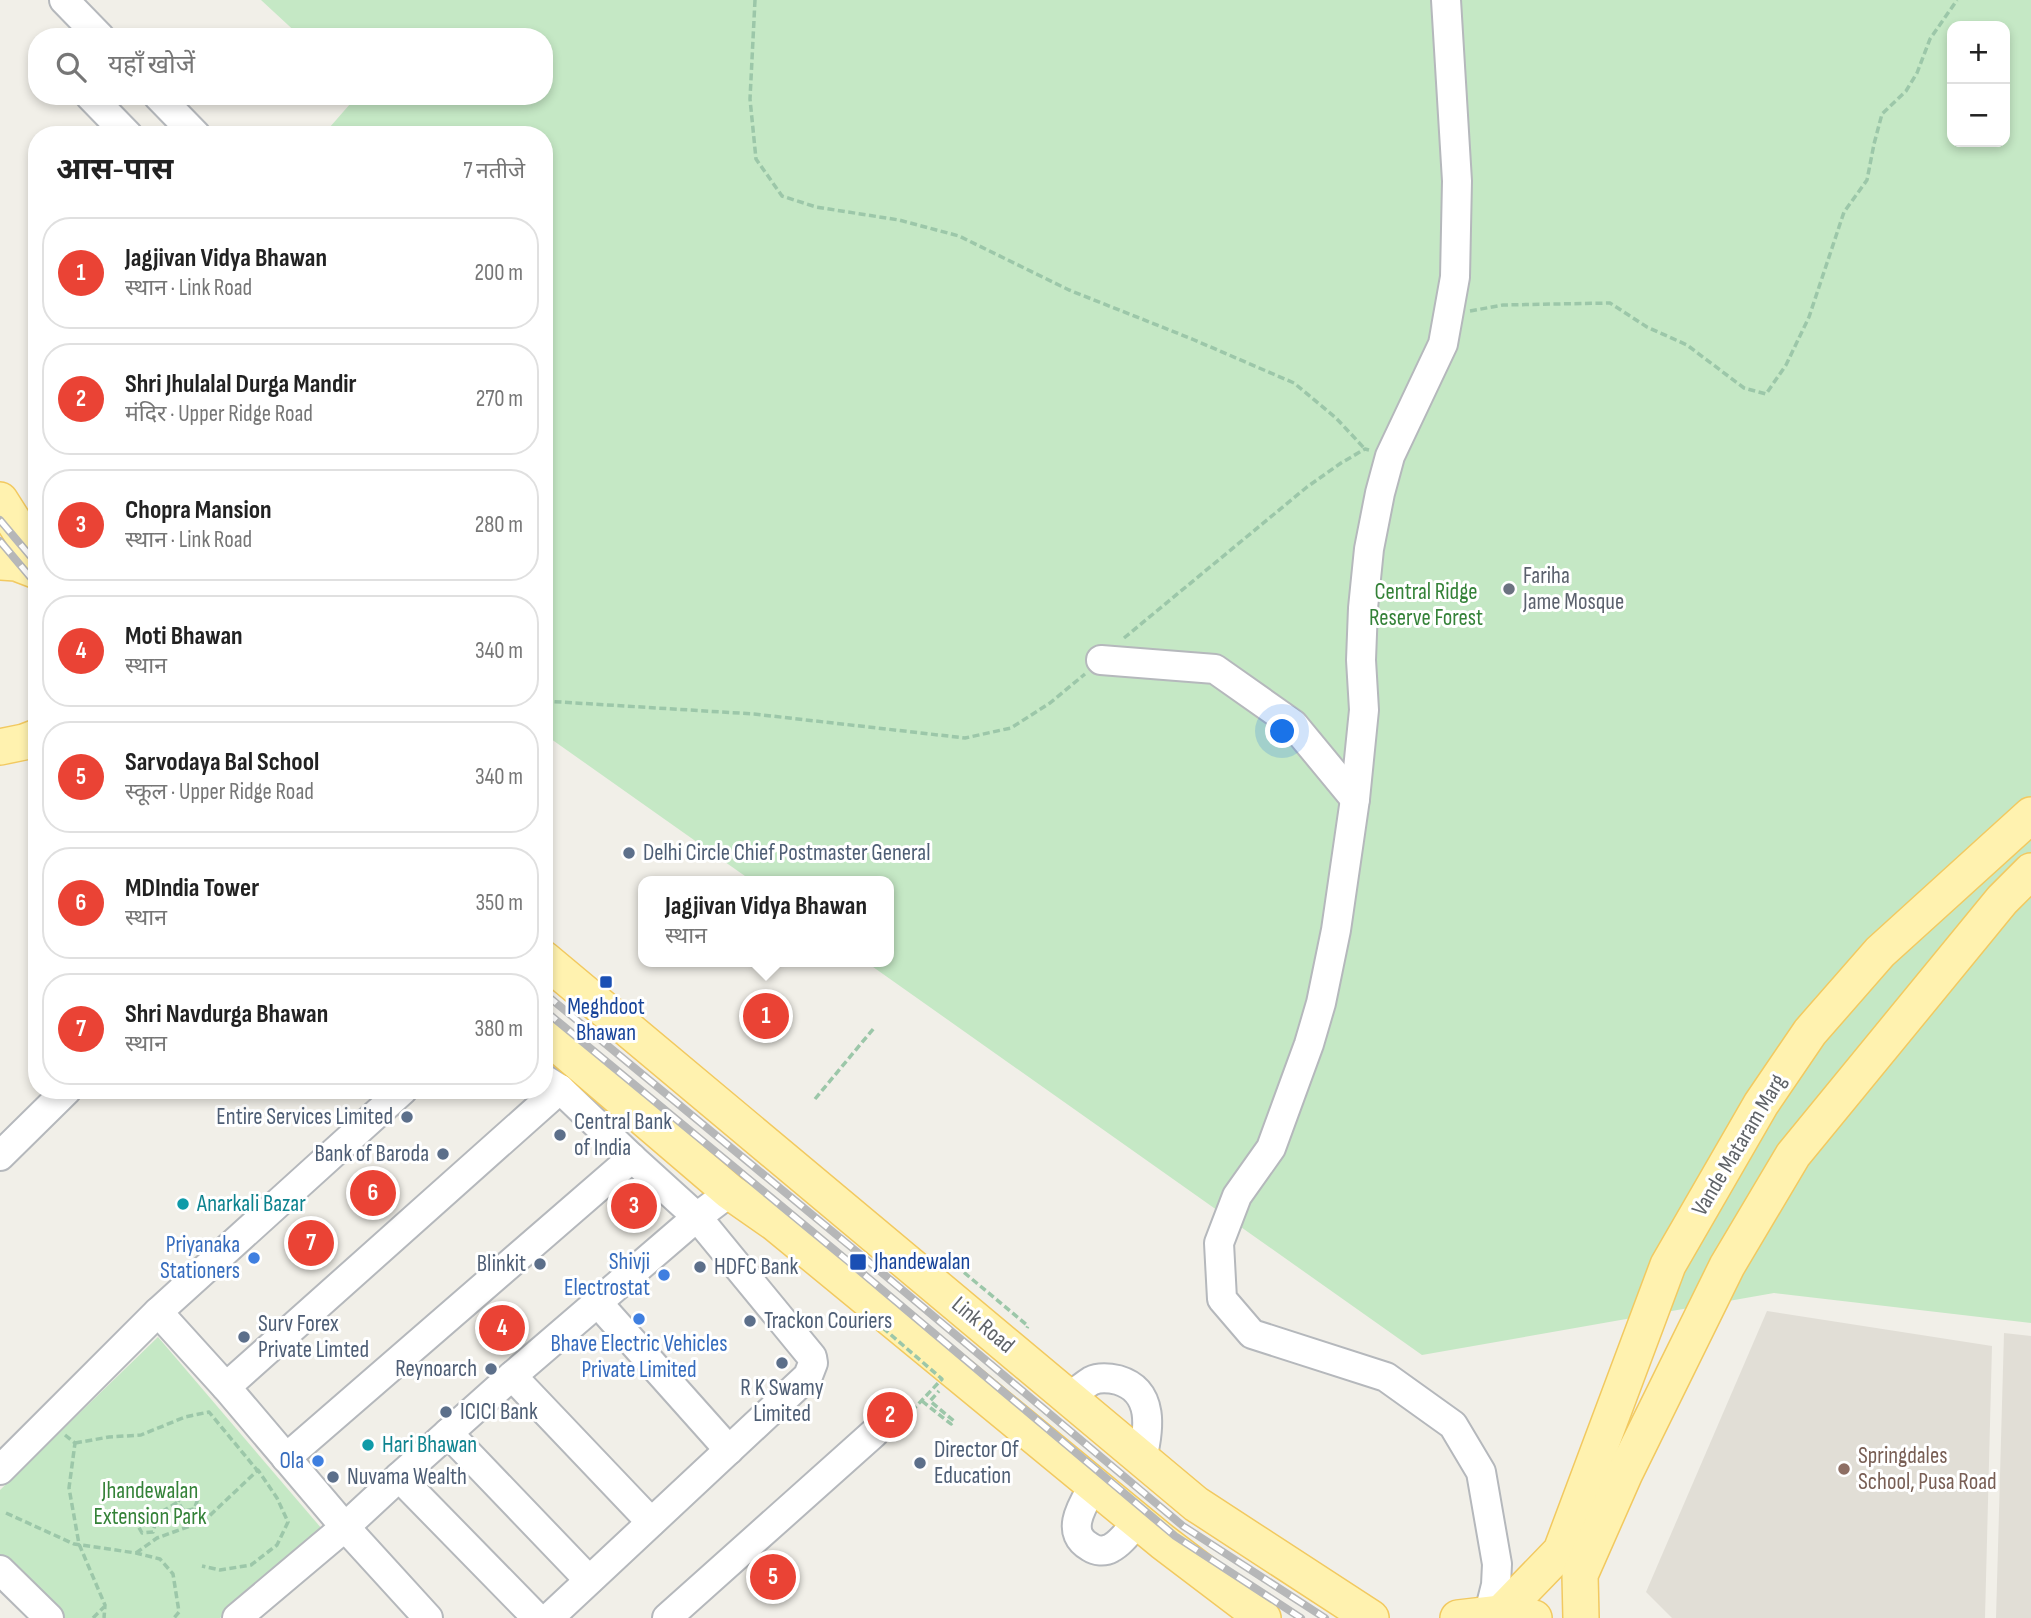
<!DOCTYPE html>
<html lang="hi">
<head>
<meta charset="utf-8">
<style>
	:root { --surface:#fff; --page:#f6f6f6; --text:#222; --muted:#767676; --line:#e0e0e0; --accent:#ea4335 }
	body { margin:0; font-family:"Sofia Sans Condensed","Noto Sans Devanagari",sans-serif; background:var(--page); color:var(--text) }
	.controls { position:absolute; right:21px; top:21px; display:grid; overflow:hidden; border-radius:14px; box-shadow:0 4px 10px #0003 }
	.controls button { width:63px; height:63px; display:grid; place-items:center; padding:0; border:0; border-bottom:2px solid var(--line); background:var(--surface); color:var(--text); font:35px sans-serif }
	.you { position:absolute; left:1283px; top:732px; width:24px; height:24px; margin:-18px; border:5px solid #fff; border-radius:50%; background:#1a73e8; box-shadow:0 0 0 10px #1a73e833 }
	.badge { display:grid; place-items:center; width:46px; height:46px; border-radius:50%; background:var(--accent); color:#fff; font-size:23px; font-weight:700 }
	.pin { position:absolute; translate:-50% -50%; border:4px solid #fff; box-shadow:0 2px 7px #0006 }
	.popup { position:absolute; left:638px; top:876px; width:256px; height:91px; box-sizing:border-box; display:grid; place-content:center; border-radius:14px; background:var(--surface); filter:drop-shadow(0 2px 5px #0005); font-size:23px; white-space:nowrap; color:var(--muted) }
	.popup b { font-size:26px; color:var(--text) }
	.popup::after { content:''; position:absolute; left:50%; top:100%; margin-left:-14px; border:14px solid transparent; border-top-color:var(--surface) }
	.list { margin:0; padding:0; list-style:none }
	h2 { display:flex; justify-content:space-between; align-items:center; height:91px; margin:0; padding:0 28px; font-size:30px }
	h2 small { font-size:23px; font-weight:400; color:var(--muted) }
	.list li { display:grid; grid-template-columns:46px 1fr auto; gap:21px; align-items:center; box-sizing:border-box; height:112px; margin:0 14px 14px; padding:0 14px; border:2px solid var(--line); border-radius:28px }
	.list b { display:block; font-size:26px; white-space:nowrap }
	.list p { margin:0; font-size:23px; white-space:nowrap; color:var(--muted) }
	.list em { font-size:23px; font-style:normal; color:var(--muted) }
	.icon { flex:none; width:38px; height:38px; fill:none; stroke:currentColor; stroke-width:2; stroke-linecap:round; stroke-linejoin:round }
	.map { position:relative; flex:none; width:2031px; height:1618px; overflow:hidden }
	.search { position:absolute; background:var(--surface); box-shadow:0 4px 10px #0003; left:28px; top:28px; width:525px; height:77px; display:flex; align-items:center; gap:18px; box-sizing:border-box; padding:0 24px; border-radius:28px; color:var(--muted); font-size:26px }
	.panel { position:absolute; background:var(--surface); box-shadow:0 4px 10px #0003; left:28px; top:126px; width:525px; height:973px; border-radius:28px }
	.map>svg:first-child { display:block }
	.education { fill:#e1ded6 }
	.green { fill:#c5e8c5; fill-rule:evenodd }
	.lines { fill:none; stroke-linecap:round; stroke-linejoin:round }
	.minor-casing { stroke:#b5b8bc; stroke-width:32 }
	.major-casing { stroke:#f2c960; stroke-width:38 }
	.path { stroke:#9cc7a9; stroke-width:3.5; stroke-dasharray:7 3.5; stroke-linecap:butt }
	.minor { stroke:#fff; stroke-width:28 }
	.major { stroke:#fff2af; stroke-width:35 }
	.rail-casing { stroke:#b6b7b8; stroke-width:8 }
	.rail { stroke:#fff; stroke-width:5; stroke-dasharray:16; stroke-linecap:butt }
	.path-bridge { stroke:#9cc7a9; stroke-width:3.5; stroke-dasharray:7 3.5; stroke-linecap:butt }
	.worship-dot { fill:#6b7280; stroke:#fff; stroke-width:2.5 }
	.service-dot { fill:#5c6f8a; stroke:#fff; stroke-width:2.5 }
	.transit-dot { fill:#1a4fb4; stroke:#fff; stroke-width:2.5 }
	.culture-dot { fill:#0f9aa8; stroke:#fff; stroke-width:2.5 }
	.shop-dot { fill:#3f7fe0; stroke:#fff; stroke-width:2.5 }
	.education-dot { fill:#8d6e63; stroke:#fff; stroke-width:2.5 }
	.labels { text-anchor:middle; dominant-baseline:central; stroke-width:6; stroke-linejoin:round; paint-order:stroke }
	.worship-label { font-size:23px; fill:#5b616d; stroke:#fff; text-anchor:start }
	.park-label { font-size:23px; fill:#348238; stroke:#fff }
	.service-label { font-size:23px; fill:#4e5e75; stroke:#fff; text-anchor:start }
	.transit-label { font-size:23px; fill:#164399; stroke:#fff }
	.street-label { font-size:23px; fill:#5f6368; stroke:#fff }
	.culture-label { font-size:23px; fill:#0d838f; stroke:#fff; text-anchor:start }
	.shop-label { font-size:23px; fill:#366cbe; stroke:#fff; text-anchor:end }
	.education-label { font-size:23px; fill:#785e54; stroke:#fff; text-anchor:start }
</style>
</head>
<body>
<div class="map">
<svg width="2031" height="1618" viewBox="0 0 2031 1618">
	<rect width="100%" height="100%" fill="#f1efe8"/>
	<g class="education">
		<polygon points="1767,1311 1992,1346 1985,1618 1672,1618 1646,1592"/>
		<polygon points="2004,1333 2031,1336 2031,1618 1996,1618"/>
	</g>
	<g class="green">
		<path d="M261 0H2031V1323L1774 1293 1422 1355 866 962H888V881H752L544 734V135H323L357 96H544V37H301ZM1952 26H2005V142H1952Z"/>
		<polygon points="158,1337 322,1529 220,1618 62,1618 0,1557 0,1490"/>
	</g>
	<g class="lines">
		<defs>
			<g id="minor">
				<polyline points="64,0 100,37"/>
				<polyline points="1446,0 1457,181 1455,277 1443,344 1390,456 1380,493 1369,549 1363,608 1361,660 1364,710 1355,799 1336,930 1321,1003 1309,1044 1271,1148 1237,1196 1219,1243 1222,1299 1252,1334 1386,1377 1453,1425 1481,1472 1497,1564 1496,1585 1489,1613"/>
				<polyline points="90,96 128,135"/>
				<polyline points="158,96 196,135"/>
				<polyline points="1101,660 1215,669 1293,724 1355,799"/>
				<polyline points="544,1079 560,1089 632,1158 697,1217 812,1357 813,1363 808,1376 549,1618"/>
				<polyline points="403,1090 158,1312 226,1387 345,1527 428,1618"/>
				<polyline points="0,1156 67,1090"/>
				<polyline points="597,1302 729,1450"/>
				<polyline points="512,1376 651,1522"/>
				<polyline points="226,1387 560,1089"/>
				<path d="M1069 1398C1076 1392 1083 1386 1091 1381 1099 1377 1109 1378 1118 1380 1155 1391 1149 1430 1142 1459"/>
				<polyline points="448,1433 589,1580"/>
				<polyline points="286,1458 632,1158"/>
				<polyline points="0,1470 158,1312"/>
				<polyline points="399,1477 537,1618"/>
				<path d="M1094 1485C1084 1503 1063 1532 1090 1547 1096 1551 1104 1552 1111 1548 1121 1543 1130 1530 1138 1521"/>
				<polyline points="0,1570 49,1618"/>
				<polyline points="237,1618 345,1527 399,1477 512,1376 697,1217 730,1192"/>
				<polyline points="667,1618 874,1433"/>
			</g>
			<g id="major">
				<polyline points="0,500 37,558"/>
				<polyline points="0,562 16,563 37,571"/>
				<polyline points="0,747 24,742 37,737"/>
				<polyline points="544,959 1196,1504 1371,1618"/>
				<polyline points="544,1033 730,1192 776,1224 1163,1542 1263,1618"/>
				<polyline points="1501,1613 1561,1551 1668,1265 1761,1104 1810,1032 1880,952 2031,815"/>
				<polyline points="1458,1618 1501,1613 1534,1618"/>
				<polyline points="1581,1618 1580,1575 1625,1473 1727,1266 1793,1155 2002,900 2031,871"/>
			</g>
		</defs>
		<use href="#minor" class="minor-casing"/>
		<use href="#major" class="major-casing"/>
		<g class="path">
			<polyline points="755,0 750,99 756,159 782,196 816,207 899,220 959,236 1069,290 1192,339 1294,383 1336,418 1365,449"/>
			<polyline points="1470,311 1503,305 1610,303 1647,327 1687,345 1744,388 1766,394 1786,365 1809,317 1844,212 1867,180 1874,144 1882,114 1906,91 1917,73 1930,39 1957,0"/>
			<polyline points="1124,638 1307,487 1341,463 1365,449 1369,450"/>
			<polyline points="544,701 754,714 965,738 1011,728 1050,703 1085,674"/>
			<polyline points="815,1099 874,1028"/>
			<polyline points="948,1259 1028,1326 1027,1328"/>
			<polyline points="922,1401 951,1424 954,1421 930,1401 939,1391"/>
			<polyline points="895,1427 907,1416"/>
			<polyline points="65,1435 75,1443 69,1488 79,1544 105,1605 104,1618"/>
			<polyline points="75,1443 109,1437 141,1435 185,1417 209,1412 257,1470"/>
			<polygon points="191,1492 198,1499 194,1509 184,1511 178,1502 182,1493"/>
			<polyline points="194,1509 204,1521"/>
			<polyline points="6,1513 74,1544 136,1553 160,1559 173,1574 179,1612 174,1618"/>
			<polygon points="150,1513 156,1521 153,1532 142,1533 137,1524 140,1515"/>
			<polyline points="153,1517 178,1502"/>
			<polyline points="136,1553 157,1538 204,1521 258,1470 277,1498 288,1522 277,1545 251,1565 220,1570 202,1566"/>
			<polyline points="93,1618 104,1607"/>
		</g>
		<use href="#minor" class="minor"/>
		<use href="#major" class="major"/>
		<defs>
			<g id="rail">
				<polyline points="0,520 37,564"/>
				<polyline points="0,541 37,585"/>
				<polyline points="544,993 862,1256 1183,1526 1325,1618"/>
				<polyline points="544,1010 854,1266 1175,1536 1301,1618"/>
			</g>
		</defs>
		<use href="#rail" class="rail-casing"/>
		<use href="#rail" class="rail"/>
		<polyline class="path-bridge" points="875,1321 942,1379 907,1416"/>
	</g>
	<circle class="worship-dot" cx="1509" cy="589" r="7"/>
	<g class="service-dot">
		<circle cx="629" cy="853" r="7"/>
		<circle cx="407" cy="1117" r="7"/>
		<circle cx="560" cy="1135" r="7"/>
		<circle cx="443" cy="1154" r="7"/>
		<circle cx="540" cy="1264" r="7"/>
		<circle cx="700" cy="1267" r="7"/>
		<circle cx="750" cy="1321" r="7"/>
		<circle cx="244" cy="1337" r="7"/>
		<circle cx="782" cy="1363" r="7"/>
		<circle cx="491" cy="1369" r="7"/>
		<circle cx="446" cy="1412" r="7"/>
		<circle cx="920" cy="1463" r="7"/>
		<circle cx="333" cy="1477" r="7"/>
	</g>
	<g class="transit-dot">
		<rect x="599" y="975" width="14" height="14" rx="3.5"/>
		<rect x="849" y="1253" width="18" height="18" rx="3.5"/>
	</g>
	<g class="culture-dot">
		<circle cx="183" cy="1204" r="7"/>
		<circle cx="368" cy="1445" r="7"/>
	</g>
	<g class="shop-dot">
		<circle cx="254" cy="1258" r="7"/>
		<circle cx="664" cy="1275" r="7"/>
		<circle cx="639" cy="1319" r="7"/>
		<circle cx="318" cy="1461" r="7"/>
	</g>
	<circle class="education-dot" cx="1844" cy="1469" r="7"/>
	<g class="labels">
		<g class="worship-label">
			<text x="1523" y="576">Fariha<tspan x="1523" dy="26">Jame Mosque</tspan></text>
		</g>
		<g class="park-label">
			<text x="1426" y="592">Central Ridge<tspan x="1426" dy="26">Reserve Forest</tspan></text>
			<text x="150" y="1491">Jhandewalan<tspan x="150" dy="26">Extension Park</tspan></text>
		</g>
		<g class="service-label">
			<text x="643" y="853">Delhi Circle Chief Postmaster General</text>
			<text x="393" y="1117" text-anchor="end">Entire Services Limited</text>
			<text x="574" y="1122">Central Bank<tspan x="574" dy="26">of India</tspan></text>
			<text x="429" y="1154" text-anchor="end">Bank of Baroda</text>
			<text x="526" y="1264" text-anchor="end">Blinkit</text>
			<text x="714" y="1267">HDFC Bank</text>
			<text x="764" y="1321">Trackon Couriers</text>
			<text x="258" y="1324">Surv Forex<tspan x="258" dy="26">Private Limted</tspan></text>
			<text x="477" y="1369" text-anchor="end">Reynoarch</text>
			<text x="782" y="1388" text-anchor="middle">R K Swamy<tspan x="782" dy="26">Limited</tspan></text>
			<text x="460" y="1412">ICICI Bank</text>
			<text x="934" y="1450">Director Of<tspan x="934" dy="26">Education</tspan></text>
			<text x="347" y="1477">Nuvama Wealth</text>
		</g>
		<g class="transit-label">
			<text x="606" y="1007">Meghdoot<tspan x="606" dy="26">Bhawan</tspan></text>
			<text x="874" y="1262" text-anchor="start">Jhandewalan</text>
		</g>
		<g class="street-label">
			<text transform="translate(1739 1145) rotate(-59)">Vande Mataram Marg</text>
			<text transform="translate(983 1325) rotate(40)">Link Road</text>
		</g>
		<g class="culture-label">
			<text x="197" y="1204">Anarkali Bazar</text>
			<text x="382" y="1445">Hari Bhawan</text>
		</g>
		<g class="shop-label">
			<text x="240" y="1245">Priyanaka<tspan x="240" dy="26">Stationers</tspan></text>
			<text x="650" y="1262">Shivji<tspan x="650" dy="26">Electrostat</tspan></text>
			<text x="639" y="1344" text-anchor="middle">Bhave Electric Vehicles<tspan x="639" dy="26">Private Limited</tspan></text>
			<text x="304" y="1461">Ola</text>
		</g>
		<g class="education-label">
			<text x="1858" y="1456">Springdales<tspan x="1858" dy="26">School, Pusa Road</tspan></text>
		</g>
	</g>
</svg>
<div class="controls">
<button>+</button>
<button>−</button>
</div>
<div class="you"></div>
<div class="pin badge" style="left:766px;top:1016px">1</div>
<div class="popup"><b>Jagjivan Vidya Bhawan</b>स्थान</div>
<div class="pin badge" style="left:890px;top:1415px">2</div>
<div class="pin badge" style="left:634px;top:1206px">3</div>
<div class="pin badge" style="left:502px;top:1328px">4</div>
<div class="pin badge" style="left:773px;top:1577px">5</div>
<div class="pin badge" style="left:373px;top:1193px">6</div>
<div class="pin badge" style="left:311px;top:1243px">7</div>
<div class="search"><svg class="icon" aria-label="search" viewBox="0 0 24 24"><circle cx="10" cy="10" r="6"/><path d="M15 15l6 6"/></svg>यहाँ खोजें</div>
<section class="panel">
<h2>आस-पास<small>7 नतीजे</small></h2>
<ul class="list">
<li><span class="badge">1</span><div><b>Jagjivan Vidya Bhawan</b><p>स्थान · Link Road</p></div><em>200 m</em></li>
<li><span class="badge">2</span><div><b>Shri Jhulalal Durga Mandir</b><p>मंदिर · Upper Ridge Road</p></div><em>270 m</em></li>
<li><span class="badge">3</span><div><b>Chopra Mansion</b><p>स्थान · Link Road</p></div><em>280 m</em></li>
<li><span class="badge">4</span><div><b>Moti Bhawan</b><p>स्थान</p></div><em>340 m</em></li>
<li><span class="badge">5</span><div><b>Sarvodaya Bal School</b><p>स्कूल · Upper Ridge Road</p></div><em>340 m</em></li>
<li><span class="badge">6</span><div><b>MDIndia Tower</b><p>स्थान</p></div><em>350 m</em></li>
<li><span class="badge">7</span><div><b>Shri Navdurga Bhawan</b><p>स्थान</p></div><em>380 m</em></li>
</ul>
</section>
</div>
</body>
</html>
